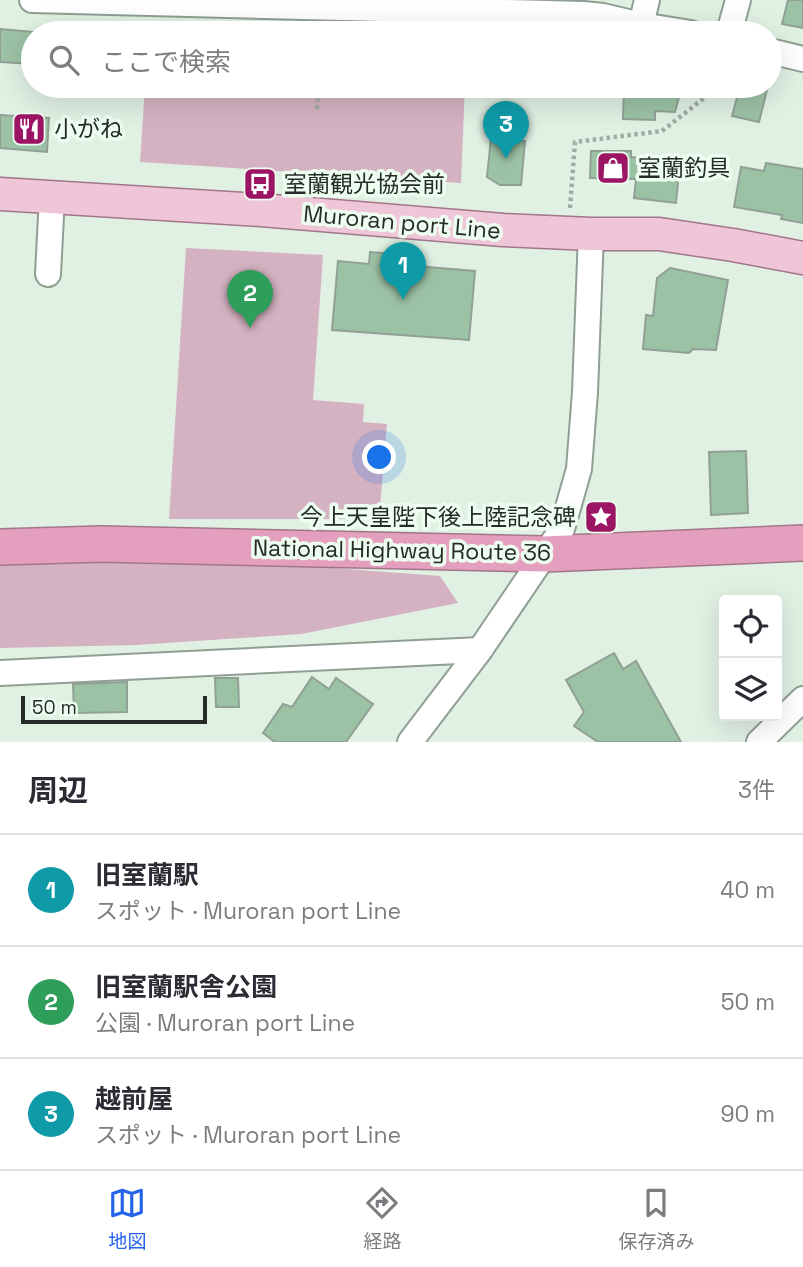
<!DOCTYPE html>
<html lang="ja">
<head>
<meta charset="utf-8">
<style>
	:root { --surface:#fff; --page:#f2f2f3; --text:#2b2b33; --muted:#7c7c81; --line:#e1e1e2; --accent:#2563eb }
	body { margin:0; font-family:"Space Grotesk","Noto Sans JP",sans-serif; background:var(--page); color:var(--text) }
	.controls { position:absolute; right:21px; bottom:21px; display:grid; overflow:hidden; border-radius:7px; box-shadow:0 7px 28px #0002 }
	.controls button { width:63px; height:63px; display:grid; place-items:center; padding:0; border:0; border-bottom:2px solid var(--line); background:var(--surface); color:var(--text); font:35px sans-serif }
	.scale { position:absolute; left:21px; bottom:18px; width:186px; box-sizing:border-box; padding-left:7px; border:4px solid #252b27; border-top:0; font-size:19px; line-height:24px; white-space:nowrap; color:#252b27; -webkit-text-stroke:5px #edfef0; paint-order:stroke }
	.you { position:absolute; left:380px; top:458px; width:24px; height:24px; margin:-18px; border:5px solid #fff; border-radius:50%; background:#1a73e8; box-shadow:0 0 0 10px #1a73e833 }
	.badge { display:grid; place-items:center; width:46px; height:46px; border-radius:50%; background:var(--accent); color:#fff; font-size:23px; font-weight:700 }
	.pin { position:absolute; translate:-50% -58px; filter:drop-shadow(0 2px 4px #0008) }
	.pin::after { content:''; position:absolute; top:37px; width:24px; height:21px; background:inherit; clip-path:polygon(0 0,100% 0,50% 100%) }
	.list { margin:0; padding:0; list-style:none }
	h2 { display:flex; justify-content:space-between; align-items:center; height:91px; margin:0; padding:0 28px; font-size:30px }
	h2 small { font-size:23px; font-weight:400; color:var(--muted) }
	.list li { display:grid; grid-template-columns:46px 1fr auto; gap:21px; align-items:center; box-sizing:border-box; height:112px; padding:0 28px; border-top:2px solid var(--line) }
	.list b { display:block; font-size:26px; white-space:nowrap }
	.list p { margin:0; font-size:23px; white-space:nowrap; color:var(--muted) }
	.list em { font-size:23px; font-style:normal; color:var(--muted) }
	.icon { flex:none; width:38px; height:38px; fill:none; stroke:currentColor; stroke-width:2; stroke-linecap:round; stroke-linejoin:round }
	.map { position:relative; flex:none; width:803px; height:742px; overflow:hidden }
	.search { position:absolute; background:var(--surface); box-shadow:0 7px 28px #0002; left:21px; right:21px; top:21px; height:77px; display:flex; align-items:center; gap:18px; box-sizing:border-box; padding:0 24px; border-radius:38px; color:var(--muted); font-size:26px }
	.sheet { height:427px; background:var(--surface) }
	nav { display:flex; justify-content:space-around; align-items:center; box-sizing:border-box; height:98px; border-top:2px solid var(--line); background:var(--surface); font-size:19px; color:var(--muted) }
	nav a { display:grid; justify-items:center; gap:4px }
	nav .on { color:var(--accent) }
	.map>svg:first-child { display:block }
	.green { fill:#d5b2c1 }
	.building { fill:#9cc2a5; stroke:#90a094; stroke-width:2 }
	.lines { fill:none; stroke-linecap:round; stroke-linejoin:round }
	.minor-casing { stroke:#909f93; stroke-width:28 }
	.major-casing { stroke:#a27689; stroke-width:35 }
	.highway-casing { stroke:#a27689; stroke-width:38 }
	.path { stroke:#a0aca2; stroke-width:4.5; stroke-dasharray:3.5 3.5; stroke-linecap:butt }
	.minor { stroke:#fff; stroke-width:24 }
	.major { stroke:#efc5d8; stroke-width:32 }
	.highway { stroke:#e59fbe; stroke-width:35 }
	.labels { text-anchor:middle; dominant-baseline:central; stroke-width:7; stroke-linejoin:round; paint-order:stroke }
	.poi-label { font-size:23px; fill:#252b27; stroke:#edfef0; text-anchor:start }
	.street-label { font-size:23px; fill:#252b27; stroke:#edfef0 }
</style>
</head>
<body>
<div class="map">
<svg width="803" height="742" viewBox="0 0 803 742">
	<rect width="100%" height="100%" fill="#e0f0e3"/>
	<g class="green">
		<polygon points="145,86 465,86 461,183 140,162"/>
		<polygon points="186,248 323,255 313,400 364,404 363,422 387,424 379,519 169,519"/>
		<polygon points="228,560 440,576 458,603 301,634 136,645 0,648 0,562"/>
	</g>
	<g class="building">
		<polygon points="788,0 803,0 803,28 782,24"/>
		<polygon points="0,29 33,32 33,64 0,62"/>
		<polygon points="624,86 682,86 675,112 655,111 655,120 623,119"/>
		<polygon points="740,86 768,86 759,122 732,116"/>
		<polygon points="0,115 49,118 47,152 0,148"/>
		<polygon points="491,138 525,141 521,185 500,185 487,177"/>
		<polygon points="591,151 631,151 631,157 680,162 676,203 634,198 636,179 590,178"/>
		<polygon points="766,163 803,169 803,223 781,219 782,215 734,207 741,167 764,171"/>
		<polygon points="370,252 391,254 391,264 475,271 469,340 332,330 338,261 369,264"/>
		<polygon points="670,268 728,280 716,350 693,349 689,353 643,349 646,315 653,316 657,278"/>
		<polygon points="746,451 748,513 711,515 709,452"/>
		<polygon points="614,653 623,669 636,661 681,742 598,742 574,726 584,712 566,680"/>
		<polygon points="312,677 329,689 336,678 373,704 346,742 275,742 263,733 283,704 292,707"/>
		<polygon points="215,678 238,678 239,707 216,707"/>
		<polygon points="127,682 127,712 74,713 73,684"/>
	</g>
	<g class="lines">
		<defs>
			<g id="minor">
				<polyline points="32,0 583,14 603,16 641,25 691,33"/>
				<polyline points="641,25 647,0"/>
				<polyline points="729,33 738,0"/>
				<polyline points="770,51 803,59"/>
				<polyline points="48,274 52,197"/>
				<polyline points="0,673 480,650"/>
				<polyline points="410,742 480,650 562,529 579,469 585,392 591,234"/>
				<polyline points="759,742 803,699"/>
			</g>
			<polyline id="major" points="0,194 261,210 503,230 591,234 659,234 733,245 803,258"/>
			<polyline id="highway" points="0,547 101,544 544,554 803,543"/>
		</defs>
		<use href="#minor" class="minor-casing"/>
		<use href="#major" class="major-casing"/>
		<use href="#highway" class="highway-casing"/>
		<g class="path">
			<polyline points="317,109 319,86"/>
			<polyline points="570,208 575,142 662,131 708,95 708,86"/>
		</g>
		<use href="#minor" class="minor"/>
		<use href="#major" class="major"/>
		<use href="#highway" class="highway"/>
	</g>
	<defs>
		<symbol id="restaurant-square" viewBox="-11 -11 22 22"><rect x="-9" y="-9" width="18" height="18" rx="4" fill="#9c1464" stroke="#edfef0"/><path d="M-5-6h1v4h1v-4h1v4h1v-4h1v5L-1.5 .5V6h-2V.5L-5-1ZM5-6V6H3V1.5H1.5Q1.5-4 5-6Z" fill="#fff"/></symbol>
		<symbol id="shop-square" viewBox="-11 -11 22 22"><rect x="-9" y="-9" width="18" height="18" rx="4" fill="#9c1464" stroke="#edfef0"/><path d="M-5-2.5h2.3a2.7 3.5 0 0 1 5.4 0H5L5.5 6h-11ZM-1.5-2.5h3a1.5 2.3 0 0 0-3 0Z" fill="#fff"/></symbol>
		<symbol id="bus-square" viewBox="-11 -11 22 22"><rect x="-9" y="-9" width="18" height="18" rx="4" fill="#9c1464" stroke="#edfef0"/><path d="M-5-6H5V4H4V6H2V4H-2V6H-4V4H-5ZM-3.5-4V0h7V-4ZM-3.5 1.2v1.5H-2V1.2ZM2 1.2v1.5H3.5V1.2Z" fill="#fff"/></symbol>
		<symbol id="sight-square" viewBox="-11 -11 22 22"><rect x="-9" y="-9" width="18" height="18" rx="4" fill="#9c1464" stroke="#edfef0"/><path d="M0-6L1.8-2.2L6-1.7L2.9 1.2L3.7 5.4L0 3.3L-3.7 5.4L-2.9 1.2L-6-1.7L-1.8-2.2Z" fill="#fff"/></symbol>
	</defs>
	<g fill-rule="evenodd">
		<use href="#restaurant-square" x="10" y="110" width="38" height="38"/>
		<use href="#shop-square" x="594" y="149" width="38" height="38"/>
		<use href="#bus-square" x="241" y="165" width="38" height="38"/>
		<use href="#sight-square" x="582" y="498" width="38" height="38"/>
	</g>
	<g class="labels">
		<g class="poi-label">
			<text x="54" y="129">小がね</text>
			<text x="638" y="168">室蘭釣具</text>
			<text x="284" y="184">室蘭観光協会前</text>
			<text x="576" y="517" text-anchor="end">今上天皇陛下後上陸記念碑</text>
		</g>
		<g class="street-label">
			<text transform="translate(402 222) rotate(5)">Muroran port Line</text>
			<text transform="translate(402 550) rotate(1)">National Highway Route 36</text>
		</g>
	</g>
</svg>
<div class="controls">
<button><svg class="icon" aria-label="locate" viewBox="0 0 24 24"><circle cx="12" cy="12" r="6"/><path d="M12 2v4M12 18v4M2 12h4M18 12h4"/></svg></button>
<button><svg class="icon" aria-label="layers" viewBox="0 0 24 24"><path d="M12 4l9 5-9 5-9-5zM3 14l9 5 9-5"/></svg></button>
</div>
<div class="scale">50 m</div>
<div class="you"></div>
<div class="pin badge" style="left:403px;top:300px;background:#0f9aa8">1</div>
<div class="pin badge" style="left:250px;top:328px;background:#2e9e5b">2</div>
<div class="pin badge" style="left:506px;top:159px;background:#0f9aa8">3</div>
<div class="search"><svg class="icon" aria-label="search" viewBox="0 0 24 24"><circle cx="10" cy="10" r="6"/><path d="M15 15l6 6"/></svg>ここで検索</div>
</div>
<section class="sheet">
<h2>周辺<small>3件</small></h2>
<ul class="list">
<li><span class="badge" style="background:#0f9aa8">1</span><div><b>旧室蘭駅</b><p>スポット · Muroran port Line</p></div><em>40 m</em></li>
<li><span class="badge" style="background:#2e9e5b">2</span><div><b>旧室蘭駅舎公園</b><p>公園 · Muroran port Line</p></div><em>50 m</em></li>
<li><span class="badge" style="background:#0f9aa8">3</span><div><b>越前屋</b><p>スポット · Muroran port Line</p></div><em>90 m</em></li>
</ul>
</section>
<nav>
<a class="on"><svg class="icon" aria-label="map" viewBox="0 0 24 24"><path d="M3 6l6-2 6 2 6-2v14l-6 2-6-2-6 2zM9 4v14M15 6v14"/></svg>地図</a>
<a><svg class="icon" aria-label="directions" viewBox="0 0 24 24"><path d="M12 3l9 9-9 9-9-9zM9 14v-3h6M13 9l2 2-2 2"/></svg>経路</a>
<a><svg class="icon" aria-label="saved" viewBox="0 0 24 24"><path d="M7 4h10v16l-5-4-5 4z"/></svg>保存済み</a>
</nav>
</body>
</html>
